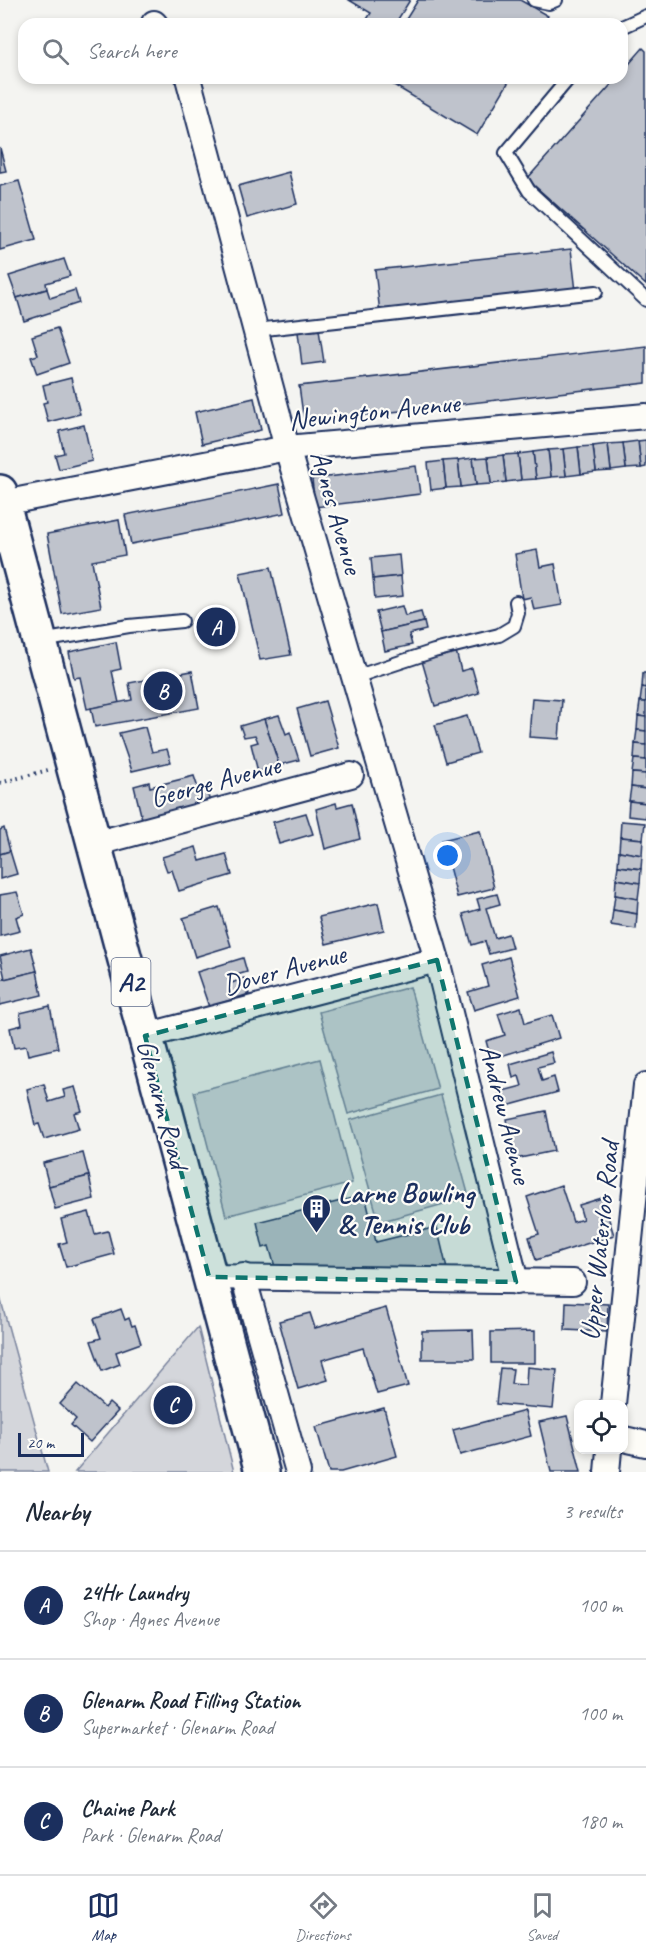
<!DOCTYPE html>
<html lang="en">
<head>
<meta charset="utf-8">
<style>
	:root { --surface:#fff; --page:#f2f2f3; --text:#1f2937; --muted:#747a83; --line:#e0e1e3; --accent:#1b2f5e }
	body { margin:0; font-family:Caveat,sans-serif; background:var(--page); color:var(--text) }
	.controls { position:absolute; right:18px; bottom:18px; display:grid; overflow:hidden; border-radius:12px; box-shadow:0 3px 9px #0003 }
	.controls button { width:54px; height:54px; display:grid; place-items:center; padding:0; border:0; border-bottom:2px solid var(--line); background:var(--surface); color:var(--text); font:30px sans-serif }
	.scale { position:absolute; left:18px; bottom:15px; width:66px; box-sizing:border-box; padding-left:6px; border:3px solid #1b2f5e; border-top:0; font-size:16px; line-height:21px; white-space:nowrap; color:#1b2f5e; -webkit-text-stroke:4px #fdfcf7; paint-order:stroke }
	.you { position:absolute; left:448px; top:856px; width:21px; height:21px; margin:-15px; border:4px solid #fff; border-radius:50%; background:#1a73e8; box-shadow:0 0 0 9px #1a73e833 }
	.badge { display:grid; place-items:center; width:39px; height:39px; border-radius:50%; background:var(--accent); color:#fff; font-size:20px; font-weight:700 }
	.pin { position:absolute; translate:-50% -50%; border:3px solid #fff; box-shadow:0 2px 6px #0006 }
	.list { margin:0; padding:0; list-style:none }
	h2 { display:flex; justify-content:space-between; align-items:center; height:78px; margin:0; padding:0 24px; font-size:26px }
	h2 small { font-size:20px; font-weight:400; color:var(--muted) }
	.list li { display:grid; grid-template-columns:39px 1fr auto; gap:18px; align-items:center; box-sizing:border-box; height:108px; padding:0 24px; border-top:2px solid var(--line) }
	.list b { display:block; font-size:22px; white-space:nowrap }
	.list p { margin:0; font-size:20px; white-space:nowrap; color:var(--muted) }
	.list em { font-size:20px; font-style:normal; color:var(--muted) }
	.icon { flex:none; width:33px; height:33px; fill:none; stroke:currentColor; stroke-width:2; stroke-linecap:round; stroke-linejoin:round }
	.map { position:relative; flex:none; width:646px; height:1472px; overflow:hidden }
	.search { position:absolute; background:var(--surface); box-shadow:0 3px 9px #0003; left:18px; right:18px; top:18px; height:66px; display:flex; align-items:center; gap:15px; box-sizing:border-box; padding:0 21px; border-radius:18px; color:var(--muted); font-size:22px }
	.sheet { height:402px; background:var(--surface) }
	nav { display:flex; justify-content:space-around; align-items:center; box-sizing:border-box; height:84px; border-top:2px solid var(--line); background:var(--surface); font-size:16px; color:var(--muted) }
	nav a { display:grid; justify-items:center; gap:3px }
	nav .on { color:var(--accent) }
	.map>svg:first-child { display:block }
	.green { fill:#d4d6db; stroke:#78829c; stroke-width:1.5 }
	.building { fill:#bfc3cc; stroke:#1b2f5e; stroke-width:1.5 }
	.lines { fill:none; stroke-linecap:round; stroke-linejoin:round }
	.lane-casing { stroke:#1b2f5e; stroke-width:16 }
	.street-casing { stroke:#1b2f5e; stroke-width:28 }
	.primary-casing { stroke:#1b2f5e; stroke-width:38 }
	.path { stroke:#1b2f5e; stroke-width:4; stroke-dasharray:1.5 4.5; stroke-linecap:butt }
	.lane { stroke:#fdfcf7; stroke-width:12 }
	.street { stroke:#fdfcf7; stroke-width:24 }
	.primary { stroke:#fdfcf7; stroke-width:33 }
	.marked { fill:#0f766e; fill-opacity:0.2; stroke:#0f766e; stroke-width:4.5; stroke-dasharray:12 8; stroke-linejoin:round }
	.labels { text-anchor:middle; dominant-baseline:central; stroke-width:4.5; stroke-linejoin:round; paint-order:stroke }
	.shield { fill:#fdfcf7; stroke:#5f6c8c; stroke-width:1.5 }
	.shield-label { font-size:27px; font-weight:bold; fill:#1b2f5e }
	.street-label { font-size:28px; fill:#1b2f5e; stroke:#fdfcf7 }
	.poi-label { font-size:28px; font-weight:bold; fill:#1b2f5e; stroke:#fdfcf7; text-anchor:start }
</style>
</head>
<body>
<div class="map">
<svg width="646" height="1472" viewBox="0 0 646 1472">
	<rect width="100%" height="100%" fill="#f4f4f1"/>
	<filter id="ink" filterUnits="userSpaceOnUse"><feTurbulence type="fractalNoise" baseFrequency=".0167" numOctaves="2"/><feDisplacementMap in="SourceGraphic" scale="12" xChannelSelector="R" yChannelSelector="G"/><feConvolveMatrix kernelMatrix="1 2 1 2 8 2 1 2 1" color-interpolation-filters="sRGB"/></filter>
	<g filter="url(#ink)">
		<g class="green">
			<polygon points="410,987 438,1089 348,1114 319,1012"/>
			<polygon points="320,1059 352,1183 226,1216 194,1092"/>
			<polygon points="441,1095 469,1197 379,1222 350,1120"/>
			<polygon points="0,1297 48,1472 0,1472"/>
			<polygon points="198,1327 234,1472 75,1472"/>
		</g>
		<g class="building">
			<polygon points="349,0 410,0 395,24 364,24 371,13"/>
			<polygon points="418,0 520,0 548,16 543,24 403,24"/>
			<polygon points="643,48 646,51 646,285 527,179 617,78 622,78 622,72"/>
			<polygon points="382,78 511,78 477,135"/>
			<polygon points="0,148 6,171 0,172"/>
			<polygon points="289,172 297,204 247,218 238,186"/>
			<polygon points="19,181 36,240 0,250 0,186"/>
			<polygon points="571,249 576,291 380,313 375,270"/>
			<polygon points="64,259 70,276 46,283 47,289 17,298 9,276"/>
			<polygon points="47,289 50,298 75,290 79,303 24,321 17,298"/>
			<polygon points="57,328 69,363 37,374 31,357 38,355 32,336"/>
			<polygon points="319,330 324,362 302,365 298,332"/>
			<polygon points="646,346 646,383 304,422 299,386"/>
			<polygon points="71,378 80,414 48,422 43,403 47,402 43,385"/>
			<polygon points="254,398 261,430 202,444 195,412"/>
			<polygon points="84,425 92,461 59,469 55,455 64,453 59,431"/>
			<polygon points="646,440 646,467 641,468 638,441"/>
			<polygon points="638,441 641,468 626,469 623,443"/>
			<polygon points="623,443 626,469 611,471 608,444"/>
			<polygon points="608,444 611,471 596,472 593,446"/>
			<polygon points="593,446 596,472 581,474 578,447"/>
			<polygon points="578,447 581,474 566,476 563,449"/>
			<polygon points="563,449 566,476 551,477 548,450"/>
			<polygon points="548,450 551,477 536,479 533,452"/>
			<polygon points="533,452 536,479 521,480 518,454"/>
			<polygon points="518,454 521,480 506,482 503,455"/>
			<polygon points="503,455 506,482 491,484 488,457"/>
			<polygon points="488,457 491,484 476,485 473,458"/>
			<polygon points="473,458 476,485 461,487 458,460"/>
			<polygon points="458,460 461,487 446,488 443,461"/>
			<polygon points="443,461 446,488 431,490 428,463"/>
			<polygon points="416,466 420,494 315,507 312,479"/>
			<polygon points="279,484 285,513 131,544 125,515"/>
			<polygon points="119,520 125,555 92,561 101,607 62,614 47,534"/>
			<polygon points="537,550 540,567 555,564 562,605 534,610 531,597 522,599 515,554"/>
			<polygon points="399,555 401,576 373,579 371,558"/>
			<polygon points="271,567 291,655 260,660 240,573"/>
			<polygon points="401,576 403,596 375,599 373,579"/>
			<polygon points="402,606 405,616 421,612 424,622 381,632 376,612"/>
			<polygon points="219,619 222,632 214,634 211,621"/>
			<polygon points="424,622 426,630 409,634 412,645 385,651 381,632"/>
			<polygon points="116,642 121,669 112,671 119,703 87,709 80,677 74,678 69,652"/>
			<polygon points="456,651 461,671 472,668 479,693 435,706 422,661"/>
			<polygon points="192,671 199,708 95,727 91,708 132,700 129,683"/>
			<polygon points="643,673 646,673 646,688 642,687"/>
			<polygon points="642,687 646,688 646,702 640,702"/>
			<polygon points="532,698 562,700 559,739 529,737"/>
			<polygon points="325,701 339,748 310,756 297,709"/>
			<polygon points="640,702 646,702 646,717 638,716"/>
			<polygon points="279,715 286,734 290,732 299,760 279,765 264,719"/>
			<polygon points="467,716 478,753 446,762 435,725"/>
			<polygon points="638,716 646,717 646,731 637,730"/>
			<polygon points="264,719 279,765 258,772 251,744 258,742 255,735 244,737 240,726"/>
			<polygon points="145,727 152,752 167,749 171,762 132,771 119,733"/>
			<polygon points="637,730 646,731 646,745 635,744"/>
			<polygon points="635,744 646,745 646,760 634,759"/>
			<polygon points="634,759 646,760 646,774 632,773"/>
			<polygon points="632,773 646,774 646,789 631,787"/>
			<polygon points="194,776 198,788 205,786 212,808 143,823 134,786 149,782 150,787"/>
			<polygon points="631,787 646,789 646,803 629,801"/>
			<polygon points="629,801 646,803 646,818 628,816"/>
			<polygon points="336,803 337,807 352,803 360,839 325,849 316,809"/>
			<polygon points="306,813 313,834 279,844 273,822"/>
			<polygon points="621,821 645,823 643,839 620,837"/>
			<polygon points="4,828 10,851 0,854 0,830"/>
			<polygon points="480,831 494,888 457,897 442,840"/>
			<polygon points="620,837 643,839 642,855 619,851"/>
			<polygon points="196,847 200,861 226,854 232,875 179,891 172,870 167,871 162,857"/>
			<polygon points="10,851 17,874 0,879 0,854"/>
			<polygon points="619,851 642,855 641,869 618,866"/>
			<polygon points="618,866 641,869 640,883 616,879"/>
			<polygon points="616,879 640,883 638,899 615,895"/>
			<polygon points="17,892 24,914 16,917 20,931 0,936 0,895"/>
			<polygon points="497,894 500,904 486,908 495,938 508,934 512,948 489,954 485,941 472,945 463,914 480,909 477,899"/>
			<polygon points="615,895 638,899 637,914 613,910"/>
			<polygon points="378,903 384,930 326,944 319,917"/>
			<polygon points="219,907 231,946 195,957 183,918"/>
			<polygon points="613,910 637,914 636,929 611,925"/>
			<polygon points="31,948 37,971 5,979 0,956"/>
			<polygon points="509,957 520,996 474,1010 468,992 488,986 482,965"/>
			<polygon points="243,958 247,972 230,977 232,983 244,978 249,994 209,1007 197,972"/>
			<polygon points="37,971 42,995 0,1005 0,980"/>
			<polygon points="50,1006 58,1048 28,1055 26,1046 14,1048 10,1028 22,1025 20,1013"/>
			<polygon points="521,1007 525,1023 552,1015 559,1038 491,1059 486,1041 505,1035 498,1014"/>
			<polygon points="551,1052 554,1063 538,1067 542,1081 554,1077 558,1092 503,1107 499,1092 522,1086 519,1076 513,1078 510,1064"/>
			<polygon points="44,1084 49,1102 65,1097 63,1090 75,1087 82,1111 74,1113 79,1129 44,1139 39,1124 35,1125 27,1089"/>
			<polygon points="546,1111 554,1151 515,1159 507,1119"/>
			<polygon points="83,1153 89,1176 49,1186 43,1163"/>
			<polygon points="89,1176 94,1199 55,1209 49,1186"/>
			<polygon points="561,1185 573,1222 583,1219 579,1205 602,1198 614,1235 536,1260 529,1237 539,1234 527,1197"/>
			<polygon points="365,1195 376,1242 437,1227 447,1269 275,1267 269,1246 263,1248 257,1222"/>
			<polygon points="89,1212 95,1234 108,1231 114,1254 66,1267 59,1244 67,1242 61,1219"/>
			<polygon points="566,1302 608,1304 607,1332 565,1330"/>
			<polygon points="386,1308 408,1386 377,1394 363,1348 322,1360 328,1380 298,1389 279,1321 310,1313 315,1328"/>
			<polygon points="121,1309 125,1320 129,1318 132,1326 135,1325 141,1343 116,1352 120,1364 102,1371 91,1341 101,1338 94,1319"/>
			<polygon points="473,1330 474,1359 422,1359 422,1331"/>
			<polygon points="535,1331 535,1363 491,1363 491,1332"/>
			<polygon points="527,1367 557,1370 553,1409 496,1404 500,1368 513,1369 511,1384 526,1385"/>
			<polygon points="78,1384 105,1408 109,1403 118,1411 90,1442 71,1425 76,1419 60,1404"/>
			<polygon points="384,1408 397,1456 341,1472 329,1472 316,1427"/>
			<polygon points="525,1411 531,1436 460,1455 453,1430"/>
			<polygon points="567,1416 581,1472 551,1472 539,1422"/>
		</g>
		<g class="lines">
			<defs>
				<g id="lane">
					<polyline points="534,0 549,3 556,0"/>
					<polyline points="622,27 646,16"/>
					<polyline points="569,78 506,153 529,191 646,300"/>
					<polyline points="256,330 596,292"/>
					<polyline points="41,641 129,626 182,621"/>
					<polyline points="355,677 434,651 499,635 514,626 518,613 516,602"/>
				</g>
				<g id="street">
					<polyline points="154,23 155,24"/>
					<polyline points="188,78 287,448 437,960 516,1282"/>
					<polyline points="3,503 287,448 646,416"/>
					<polyline points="94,844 351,775"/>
					<polyline points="145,1036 437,960"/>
					<polyline points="243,1276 298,1472"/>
					<polyline points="209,1277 573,1282"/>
					<polyline points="613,1404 646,1085"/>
					<polyline points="624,1439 646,1444"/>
					<polyline points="607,1472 609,1450"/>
				</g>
				<polyline id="primary" points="0,492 262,1472"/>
			</defs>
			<use href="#lane" class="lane-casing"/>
			<use href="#street" class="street-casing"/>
			<use href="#primary" class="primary-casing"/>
			<polyline class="path" points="0,783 48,770"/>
			<use href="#lane" class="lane"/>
			<use href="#street" class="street"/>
			<use href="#primary" class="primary"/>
		</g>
	</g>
	<path class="marked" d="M437 960 516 1282 209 1277 145 1036Z"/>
	<defs>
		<symbol id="building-pin" viewBox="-11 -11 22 30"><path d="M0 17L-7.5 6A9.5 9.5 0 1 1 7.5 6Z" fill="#1b2f5e" stroke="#fdfcf7"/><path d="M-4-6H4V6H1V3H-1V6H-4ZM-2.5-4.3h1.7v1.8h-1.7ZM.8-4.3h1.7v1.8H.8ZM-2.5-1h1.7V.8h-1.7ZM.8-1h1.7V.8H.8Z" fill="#fff"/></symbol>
	</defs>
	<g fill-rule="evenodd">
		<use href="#building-pin" x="300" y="1192" width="33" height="45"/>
	</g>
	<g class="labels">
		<rect class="shield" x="111.5" y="958" width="39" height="48" rx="4.5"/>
		<g class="shield-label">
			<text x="131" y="982">A2</text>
		</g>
		<g class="street-label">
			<text transform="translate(374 411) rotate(-6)">Newington Avenue</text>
			<text transform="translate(337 512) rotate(74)">Agnes Avenue</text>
			<text transform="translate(215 781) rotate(-15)">George Avenue</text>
			<text transform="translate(284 969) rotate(-15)">Dover Avenue</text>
			<text transform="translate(163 1104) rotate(75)">Glenarm Road</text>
			<text transform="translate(506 1114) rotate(76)">Andrew Avenue</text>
			<text transform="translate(599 1241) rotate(-84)">Upper Waterloo Road</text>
		</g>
		<g class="poi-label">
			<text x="338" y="1192">Larne Bowling<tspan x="338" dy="32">&amp; Tennis Club</tspan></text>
		</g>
	</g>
</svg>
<div class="controls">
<button><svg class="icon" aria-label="locate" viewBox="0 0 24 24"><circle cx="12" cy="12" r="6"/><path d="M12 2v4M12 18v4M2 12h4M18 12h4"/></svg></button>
</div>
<div class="scale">20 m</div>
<div class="you"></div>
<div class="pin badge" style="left:216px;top:627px">A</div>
<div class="pin badge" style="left:163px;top:691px">B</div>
<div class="pin badge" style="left:173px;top:1405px">C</div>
<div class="search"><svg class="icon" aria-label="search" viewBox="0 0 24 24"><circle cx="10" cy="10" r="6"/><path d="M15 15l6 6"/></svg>Search here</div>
</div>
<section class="sheet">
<h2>Nearby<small>3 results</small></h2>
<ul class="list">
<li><span class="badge">A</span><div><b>24Hr Laundry</b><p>Shop · Agnes Avenue</p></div><em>100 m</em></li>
<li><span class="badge">B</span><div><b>Glenarm Road Filling Station</b><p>Supermarket · Glenarm Road</p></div><em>100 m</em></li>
<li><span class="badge">C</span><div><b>Chaine Park</b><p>Park · Glenarm Road</p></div><em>180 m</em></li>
</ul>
</section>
<nav>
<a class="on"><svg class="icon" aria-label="map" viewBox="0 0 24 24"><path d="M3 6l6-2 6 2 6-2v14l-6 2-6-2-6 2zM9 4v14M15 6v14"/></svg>Map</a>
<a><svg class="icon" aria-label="directions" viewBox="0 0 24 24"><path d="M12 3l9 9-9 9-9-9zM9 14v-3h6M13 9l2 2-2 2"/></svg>Directions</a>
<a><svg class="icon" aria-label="saved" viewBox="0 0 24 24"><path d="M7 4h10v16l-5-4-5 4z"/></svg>Saved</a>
</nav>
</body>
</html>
